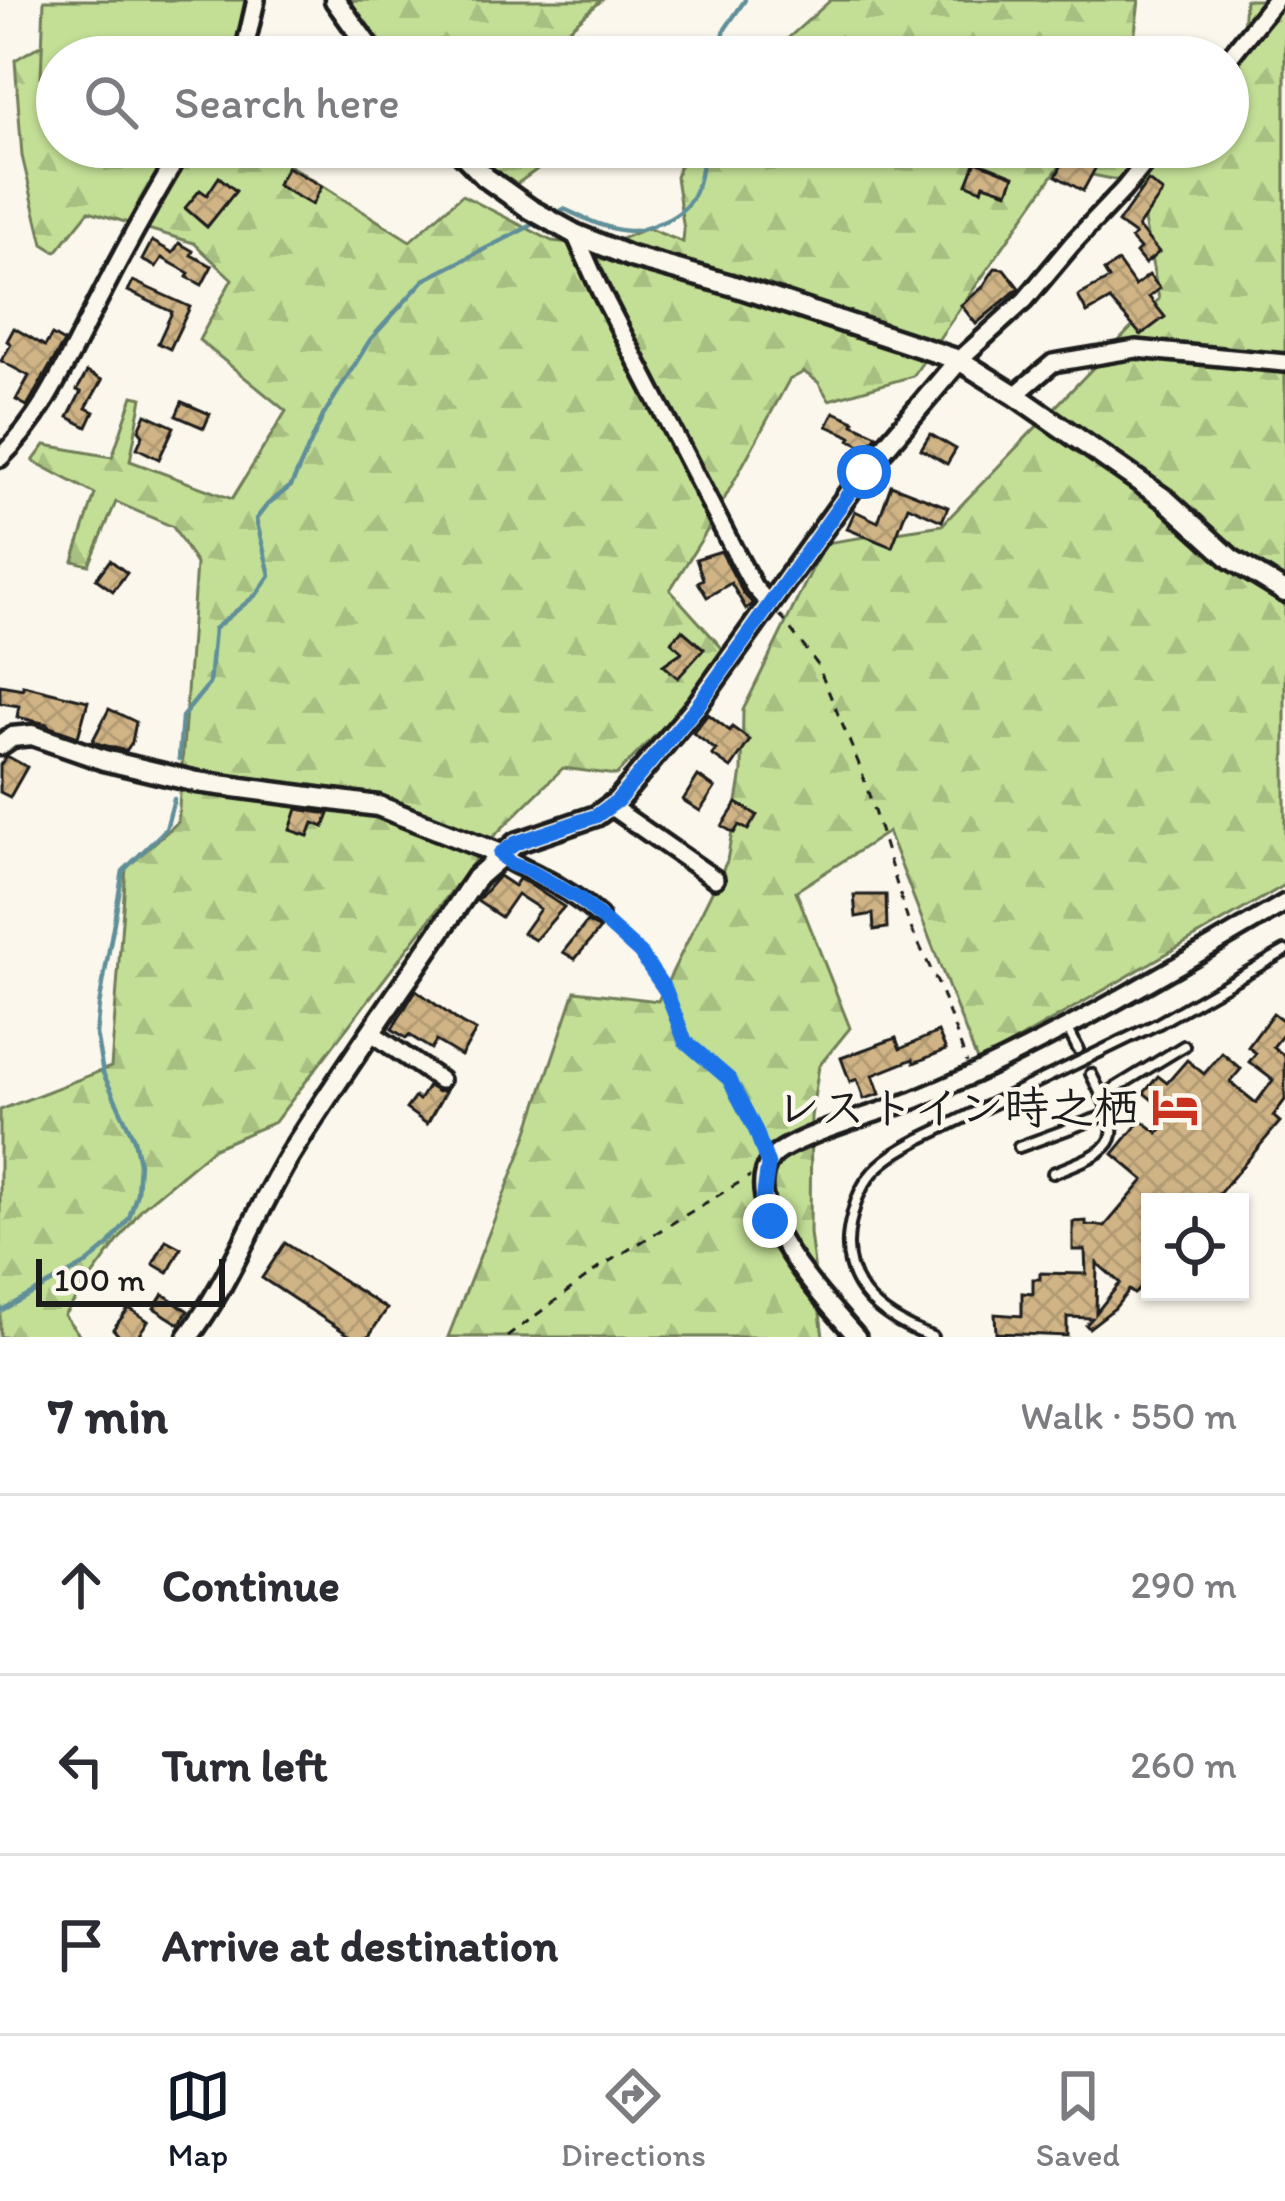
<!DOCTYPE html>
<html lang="en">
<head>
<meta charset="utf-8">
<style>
	:root { --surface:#fff; --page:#f7f7f7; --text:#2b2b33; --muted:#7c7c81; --line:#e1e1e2; --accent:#111827 }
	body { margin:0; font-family:Itim,"Klee One",sans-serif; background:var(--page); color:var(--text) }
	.controls { position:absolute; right:36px; bottom:36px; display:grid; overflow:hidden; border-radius:0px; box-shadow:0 3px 9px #0004 }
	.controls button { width:108px; height:108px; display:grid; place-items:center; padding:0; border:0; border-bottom:3px solid var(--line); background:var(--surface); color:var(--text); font:60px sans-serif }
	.scale { position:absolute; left:36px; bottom:30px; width:189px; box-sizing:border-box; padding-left:12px; border:6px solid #1c1c1c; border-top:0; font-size:33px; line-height:42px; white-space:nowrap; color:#1c1c1c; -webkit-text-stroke:9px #fbf7ec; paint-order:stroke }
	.stop { position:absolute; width:36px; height:36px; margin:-27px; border:9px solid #1a73e8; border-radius:50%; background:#fff }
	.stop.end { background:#1a73e8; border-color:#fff; box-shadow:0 3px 12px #0008 }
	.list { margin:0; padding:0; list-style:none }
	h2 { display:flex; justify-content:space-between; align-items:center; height:156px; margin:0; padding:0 48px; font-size:51px }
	h2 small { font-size:39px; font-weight:400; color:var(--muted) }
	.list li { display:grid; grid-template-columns:78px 1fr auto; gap:36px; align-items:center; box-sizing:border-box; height:180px; padding:0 48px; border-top:3px solid var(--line) }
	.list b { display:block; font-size:45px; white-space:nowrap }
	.list em { font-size:39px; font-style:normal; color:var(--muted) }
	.icon { flex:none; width:66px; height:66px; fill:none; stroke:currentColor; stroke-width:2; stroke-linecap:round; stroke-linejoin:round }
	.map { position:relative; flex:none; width:1285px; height:1337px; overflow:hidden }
	.search { position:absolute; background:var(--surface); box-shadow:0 3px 9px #0004; left:36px; right:36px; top:36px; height:132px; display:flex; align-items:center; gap:30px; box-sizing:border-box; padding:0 42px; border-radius:66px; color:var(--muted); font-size:45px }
	.sheet { height:696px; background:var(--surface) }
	nav { display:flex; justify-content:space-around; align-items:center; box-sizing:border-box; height:168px; border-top:3px solid var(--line); background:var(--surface); font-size:33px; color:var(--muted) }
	nav a { display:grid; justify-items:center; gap:6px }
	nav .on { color:var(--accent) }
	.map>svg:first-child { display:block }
	.forest { fill:url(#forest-firs); stroke:#707e59; stroke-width:3 }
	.green { fill:#c3df96; stroke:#707e59; stroke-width:3 }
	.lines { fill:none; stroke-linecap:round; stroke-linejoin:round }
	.stream { stroke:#618f9a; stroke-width:4.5 }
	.building { fill:url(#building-cross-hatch); stroke:#1c1c1c; stroke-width:3; fill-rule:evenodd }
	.service-casing { stroke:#1c1c1c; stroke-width:16 }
	.minor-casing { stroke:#1c1c1c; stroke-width:24 }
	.tertiary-casing { stroke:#1c1c1c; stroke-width:27 }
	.path { stroke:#1c1c1c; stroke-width:3; stroke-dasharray:9 9; stroke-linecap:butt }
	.service { stroke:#fbf7ec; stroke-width:8 }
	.minor { stroke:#fbf7ec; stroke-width:15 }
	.tertiary { stroke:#fbf7ec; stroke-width:18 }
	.route { stroke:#1a73e8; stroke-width:15 }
	.labels { text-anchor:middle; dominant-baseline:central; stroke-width:9; stroke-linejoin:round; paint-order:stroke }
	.poi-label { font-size:45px; font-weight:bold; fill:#1c1c1c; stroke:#fbf7ec; text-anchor:end }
</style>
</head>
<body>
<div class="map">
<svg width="1285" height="1337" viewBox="0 0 1285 1337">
	<defs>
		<pattern id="forest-firs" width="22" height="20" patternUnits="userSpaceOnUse" patternTransform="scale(3)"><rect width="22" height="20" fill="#c3df96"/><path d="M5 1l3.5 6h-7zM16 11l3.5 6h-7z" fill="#a7bf81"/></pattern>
		<pattern id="building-cross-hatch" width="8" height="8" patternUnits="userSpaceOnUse" patternTransform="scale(3)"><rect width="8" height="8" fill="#d0b486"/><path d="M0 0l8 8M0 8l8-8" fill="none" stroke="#b29a73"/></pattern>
	</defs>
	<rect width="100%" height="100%" fill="#fbf7ec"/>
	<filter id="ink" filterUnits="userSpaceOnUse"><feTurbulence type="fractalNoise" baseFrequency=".00833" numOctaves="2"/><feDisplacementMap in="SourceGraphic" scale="24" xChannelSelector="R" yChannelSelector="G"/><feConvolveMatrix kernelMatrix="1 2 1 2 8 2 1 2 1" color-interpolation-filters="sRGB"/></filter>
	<g filter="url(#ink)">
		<g class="forest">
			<polygon points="342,0 602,0 537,57 383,57"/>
			<polygon points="831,0 1139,0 1132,57 767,57"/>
			<polygon points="1245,0 1285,0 1285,885 978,1063 888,832 796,891 850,1028 819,1066 811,1117 810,1233 823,1337 448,1337 522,1149 575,991 658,1001 727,861 742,772 743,710 825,543 942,525 1159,299 1137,184 1058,168 913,376 829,400 818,382 804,372 789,380 708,529 670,590 731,658 616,775 563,768 492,838 275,1122 214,1148 142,1208 64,1315 81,1337 0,1337 0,1110 111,1067 126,868 178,822 196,564 173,527 116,502 89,565 73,561 95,494 33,461 45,445 112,457 133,396 142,398 130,461 232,499 286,411 199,340 232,279 194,243 89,211 56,252 43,244 22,156 15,60 46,42 44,85 57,119 57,147 260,147 410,241 462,195 552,241 605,246 647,228 683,242 684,230 676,177 685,147 1228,147 1228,95 1239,87"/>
			<polygon points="467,147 563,147 564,150 514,186"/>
		</g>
		<polygon class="green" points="44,0 255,0 243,57 57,57 57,119 41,78"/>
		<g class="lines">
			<g class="stream">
				<polyline points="718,57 725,29 745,0"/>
				<path d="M555 214 564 209C584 218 607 230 629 231 638 232 649 227 657 224 695 212 701 183 704 147"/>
				<polyline points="179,759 182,717 209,684 214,629 257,594 270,575 256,519 268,504 291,486 323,416 370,340 424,280 540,221"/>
				<polyline points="0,1311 86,1264 109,1245 129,1218 137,1193 139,1163 134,1139 103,1073 96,1034 99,1006 123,871 166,829 174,799"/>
			</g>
		</g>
		<g class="building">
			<polygon points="1068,153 1096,167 1083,191 1056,176"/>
			<polygon points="976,161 1014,176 1008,192 984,184 982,190 967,184"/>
			<polygon points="287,167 322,186 312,205 277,185"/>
			<polygon points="219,177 236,191 207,227 185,208 200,190 207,195"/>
			<polygon points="1148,181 1163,192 1138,227 1159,252 1145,264 1136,253 1140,249 1131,239 1135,235 1118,223"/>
			<polygon points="152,241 173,253 179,243 193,251 191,255 212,266 202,285 187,277 189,273 162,258 156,267 142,260"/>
			<polygon points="1118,262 1135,286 1149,275 1160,288 1149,297 1165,317 1141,335 1110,300 1087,313 1078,296 1109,279 1104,271"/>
			<polygon points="995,268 1004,269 1019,288 976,324 961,305 982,288"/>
			<polygon points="133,281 190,307 170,349 158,343 172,312 128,291"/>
			<polygon points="14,328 45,346 52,335 64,342 27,406 16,400 29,376 1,361 11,344 7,341"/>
			<polygon points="87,372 102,380 86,408 94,412 87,427 68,417 81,392 77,390"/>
			<polygon points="182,402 210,414 204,428 176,416"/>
			<polygon points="834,412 854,421 853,424 877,435 867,448 850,440 852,437 827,426"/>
			<polygon points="146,414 174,427 159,459 137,448 143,435 139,430"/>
			<polygon points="930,434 956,449 947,464 921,449"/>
			<polygon points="891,485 948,507 942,521 908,506 892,547 847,529 855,511 878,522"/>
			<polygon points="721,551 743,593 753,604 746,609 731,583 707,597 698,582 703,579 696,559"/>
			<polygon points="110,560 127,573 113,591 96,579"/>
			<polygon points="682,630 704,649 678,678 663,665 682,652 671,642"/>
			<polygon points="0,685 23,689 23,685 88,701 78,737 47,726 47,724 17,717 19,706 0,703"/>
			<polygon points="109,709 136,722 132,742 126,751 92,742"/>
			<polygon points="708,714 730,731 732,727 750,740 731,768 712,755 716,750 693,733"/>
			<polygon points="7,756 27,767 10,797 0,792 0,765"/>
			<polygon points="698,776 715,788 700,811 683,800"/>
			<polygon points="737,803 757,815 748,830 739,825 734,833 722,826"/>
			<polygon points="297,809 329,814 324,827 313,823 308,836 290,830"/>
			<polygon points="499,876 514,886 519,879 529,884 564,907 535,940 523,933 540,909 517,894 501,917 477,901"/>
			<polygon points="854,895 886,895 887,928 874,930 873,914 856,917"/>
			<polygon points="587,922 600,929 575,959 563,952"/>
			<polygon points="416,990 461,1023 476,1031 461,1056 436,1041 431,1049 409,1035 406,1038 392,1029"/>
			<path d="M1273 1013 1285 1022V1032L1273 1047 1285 1056V1100L1273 1116 1280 1122 1212 1202H1150V1276L1138 1291 1134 1294 1129 1290 1115 1308 1089 1328 1086 1325 1092 1318 1067 1317V1336L996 1333 995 1314 1022 1316V1293L1033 1294V1279H1040V1273L1086 1274 1085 1250H1073V1222L1086 1221V1225L1105 1226 1144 1180 1113 1154 1141 1120 1158 1133 1172 1116 1144 1093 1158 1076 1167 1083 1187 1060 1204 1074 1222 1053 1241 1069 1230 1082 1256 1103 1273 1080 1249 1062 1256 1053 1248 1047ZM1097 1263 1120 1283 1096 1313Z"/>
			<polygon points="938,1032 946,1050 914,1063 913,1059 873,1075 880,1094 864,1099 857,1079 850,1082 841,1058 896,1038 900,1049"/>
			<polygon points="428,1086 438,1092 446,1090 427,1124 406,1109 415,1097 419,1100"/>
			<polygon points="166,1240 181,1248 168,1273 153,1264"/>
			<polygon points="285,1243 387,1309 368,1337 352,1337 262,1278"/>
			<polygon points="163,1294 188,1311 179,1324 154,1308"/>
			<polygon points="129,1308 148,1321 137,1337 120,1337 113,1329"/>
		</g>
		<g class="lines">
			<defs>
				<g id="service">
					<polyline points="1068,1029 1078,1049"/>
					<polyline points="1102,1096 1184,1046"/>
					<polyline points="1019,1147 1109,1114"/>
					<path d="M1053 1173C1123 1146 1125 1141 1091 1074"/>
					<path d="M932 1337C878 1317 836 1283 851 1220 855 1204 859 1190 869 1177 883 1159 902 1149 922 1138L1159 1023 1285 951"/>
				</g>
				<g id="minor">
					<polyline points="243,57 256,0"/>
					<polyline points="1228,59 1275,0"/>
					<polyline points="575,234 600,290 734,550 754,587 763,597"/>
					<polyline points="959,360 1025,300 1072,244 1123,190 1158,147"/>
					<polyline points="1015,395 1053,363 1136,349 1285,363"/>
					<path d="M0 458C45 415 69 356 98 301 125 248 153 197 184 147"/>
					<polyline points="610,806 715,879"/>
					<path d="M500 854C511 864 522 867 534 873 558 885 579 898 599 916"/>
					<polyline points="372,1033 440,1080"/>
					<path d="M857 1337C827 1303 735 1207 771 1159 786 1138 885 1111 914 1100 1044 1047 1163 974 1285 903"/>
				</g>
				<g id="tertiary">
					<polyline points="335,0 376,57"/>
					<polyline points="456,147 485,177 530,209 575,234 631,257 731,285 959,360 1015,395 1166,500 1231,559 1285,592"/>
					<polyline points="0,745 12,737 32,735 104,760 197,782 378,806 500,854"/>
					<path d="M188 1337C230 1282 255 1212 291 1153 349 1060 415 970 476 878L516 843 596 816 617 801 697 705 864 472 959 360"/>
				</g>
			</defs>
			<use href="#service" class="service-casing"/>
			<use href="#minor" class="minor-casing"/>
			<use href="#tertiary" class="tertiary-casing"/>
			<g class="path">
				<polyline points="780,615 817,664 861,769 909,924 939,986 967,1063"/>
				<polyline points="611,927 639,953 666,991 685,1041 729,1080 762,1148"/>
				<polyline points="507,1337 600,1267 750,1176"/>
			</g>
			<use href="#service" class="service"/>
			<use href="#minor" class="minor"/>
			<use href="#tertiary" class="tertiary"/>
		</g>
	</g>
	<g class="lines" filter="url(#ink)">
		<polyline class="route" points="770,1221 763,1200 768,1165 756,1131 729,1079 685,1041 666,991 640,953 580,899 530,871 511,864 500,854 516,843 596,816 617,801 698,705 864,472"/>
	</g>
	<defs>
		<symbol id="hotel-bare" viewBox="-9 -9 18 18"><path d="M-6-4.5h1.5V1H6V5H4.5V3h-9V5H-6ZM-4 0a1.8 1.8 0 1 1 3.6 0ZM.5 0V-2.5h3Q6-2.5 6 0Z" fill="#c8321e" stroke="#fbf7ec" stroke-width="2.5" paint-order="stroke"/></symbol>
	</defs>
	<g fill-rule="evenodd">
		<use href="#hotel-bare" x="1142" y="1074" width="66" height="66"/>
	</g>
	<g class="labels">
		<g class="poi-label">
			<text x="1139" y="1107">レストイン時之栖</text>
		</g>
	</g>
</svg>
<div class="controls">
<button><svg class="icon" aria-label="locate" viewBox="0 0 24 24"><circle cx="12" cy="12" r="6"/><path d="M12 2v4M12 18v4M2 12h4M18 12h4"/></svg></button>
</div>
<div class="scale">100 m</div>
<div class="stop" style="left:864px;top:472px"></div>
<div class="stop end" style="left:770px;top:1221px"></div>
<div class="search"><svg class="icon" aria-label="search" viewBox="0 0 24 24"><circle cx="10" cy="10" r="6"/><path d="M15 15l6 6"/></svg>Search here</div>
</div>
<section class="sheet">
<h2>7 min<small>Walk · 550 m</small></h2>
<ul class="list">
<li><svg class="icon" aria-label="ahead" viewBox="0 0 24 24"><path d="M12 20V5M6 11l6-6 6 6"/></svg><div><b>Continue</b></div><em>290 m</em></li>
<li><svg class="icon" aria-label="left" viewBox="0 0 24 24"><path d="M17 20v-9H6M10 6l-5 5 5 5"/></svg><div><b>Turn left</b></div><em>260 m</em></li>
<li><svg class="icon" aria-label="arrive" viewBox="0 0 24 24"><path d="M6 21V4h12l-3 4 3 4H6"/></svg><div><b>Arrive at destination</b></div></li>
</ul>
</section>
<nav>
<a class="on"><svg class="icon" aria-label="map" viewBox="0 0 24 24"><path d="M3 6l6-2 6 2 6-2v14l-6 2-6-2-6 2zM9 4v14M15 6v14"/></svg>Map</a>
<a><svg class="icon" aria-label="directions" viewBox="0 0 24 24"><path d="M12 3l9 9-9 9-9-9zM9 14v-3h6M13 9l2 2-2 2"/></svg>Directions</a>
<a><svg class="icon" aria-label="saved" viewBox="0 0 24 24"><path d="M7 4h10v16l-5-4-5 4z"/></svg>Saved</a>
</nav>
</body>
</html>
